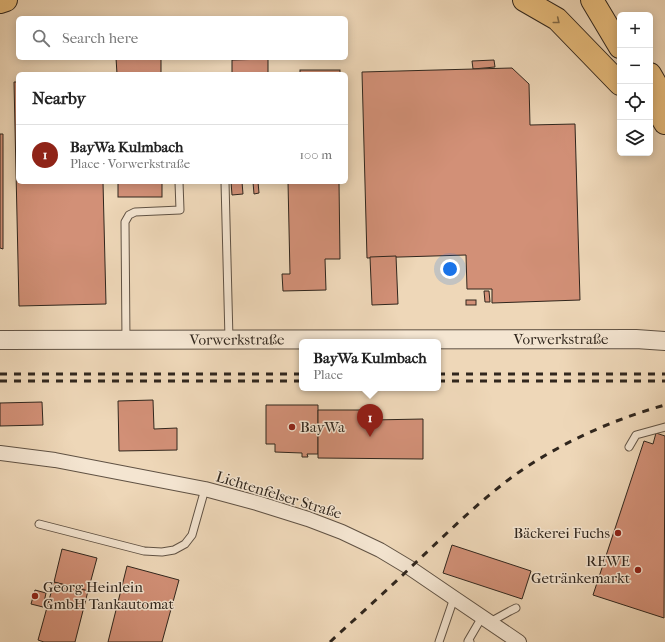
<!DOCTYPE html>
<html lang="en">
<head>
<meta charset="utf-8">
<style>
	:root { --surface:#fff; --page:#f6f6f6; --text:#222; --muted:#767676; --line:#e0e0e0; --accent:#8f2418 }
	body { margin:0; font-family:"IM FELL French Canon",serif; background:var(--page); color:var(--text) }
	.controls { position:absolute; right:12px; top:12px; display:grid; overflow:hidden; border-radius:6px; box-shadow:0 2px 10px #0003 }
	.controls button { width:36px; height:36px; display:grid; place-items:center; padding:0; border:0; border-bottom:1px solid var(--line); background:var(--surface); color:var(--text); font:20px sans-serif }
	.you { position:absolute; left:450px; top:269px; width:14px; height:14px; margin:-10px; border:3px solid #fff; border-radius:50%; background:#1a73e8; box-shadow:0 0 0 6px #1a73e833 }
	.badge { display:grid; place-items:center; width:26px; height:26px; border-radius:50%; background:var(--accent); color:#fff; font-size:13px; font-weight:700 }
	.pin { position:absolute; translate:-50% -33px; filter:drop-shadow(0 1px 2px #0008) }
	.pin::after { content:''; position:absolute; top:21px; width:14px; height:12px; background:inherit; clip-path:polygon(0 0,100% 0,50% 100%) }
	.popup { position:absolute; left:299px; top:339px; width:142px; height:52px; box-sizing:border-box; display:grid; place-content:center; border-radius:6px; background:var(--surface); filter:drop-shadow(0 1px 3px #0005); font-size:13px; white-space:nowrap; color:var(--muted) }
	.popup b { font-size:15px; color:var(--text) }
	.popup::after { content:''; position:absolute; left:50%; top:100%; margin-left:-8px; border:8px solid transparent; border-top-color:var(--surface) }
	.list { margin:0; padding:0; list-style:none }
	h2 { display:flex; justify-content:space-between; align-items:center; height:52px; margin:0; padding:0 16px; font-size:17px }
	h2 small { font-size:13px; font-weight:400; color:var(--muted) }
	.list li { display:grid; grid-template-columns:26px 1fr auto; gap:12px; align-items:center; box-sizing:border-box; height:60px; padding:0 16px; border-top:1px solid var(--line) }
	.list b { display:block; font-size:15px; white-space:nowrap }
	.list p { margin:0; font-size:13px; white-space:nowrap; color:var(--muted) }
	.list em { font-size:13px; font-style:normal; color:var(--muted) }
	.icon { flex:none; width:22px; height:22px; fill:none; stroke:currentColor; stroke-width:2; stroke-linecap:round; stroke-linejoin:round }
	.map { position:relative; flex:none; width:665px; height:642px; overflow:hidden }
	.search { position:absolute; background:var(--surface); box-shadow:0 2px 10px #0003; left:16px; top:16px; width:332px; height:44px; display:flex; align-items:center; gap:10px; box-sizing:border-box; padding:0 14px; border-radius:6px; color:var(--muted); font-size:15px }
	.panel { position:absolute; background:var(--surface); box-shadow:0 2px 10px #0003; left:16px; top:72px; width:332px; height:112px; border-radius:6px }
	.map>svg:first-child { display:block }
	.building { fill:#d29077; stroke:#30261d }
	.lines { fill:none; stroke-linecap:round; stroke-linejoin:round }
	.service-casing { stroke:#605244; stroke-width:9 }
	.minor-casing { stroke:#605244; stroke-width:16 }
	.tertiary-casing { stroke:#605244; stroke-width:20 }
	.trunk-casing { stroke:#30261d; stroke-width:24 }
	.service { stroke:#f4e5d1; stroke-width:7 }
	.minor { stroke:#f4e5d1; stroke-width:14 }
	.tertiary { stroke:#f4e5d1; stroke-width:18 }
	.trunk { stroke:#e7bc7c; stroke-width:22 }
	.rail { stroke:#30261d; stroke-width:3; stroke-dasharray:7 7; stroke-linecap:butt }
	.oneway { stroke:#826a48 }
	.poi-dot { fill:#8f2418; stroke:#f4e5d1; stroke-width:1.5 }
	.labels { text-anchor:middle; dominant-baseline:central; stroke-width:3; stroke-linejoin:round; paint-order:stroke }
	.street-label { font-size:15px; fill:#30261d; stroke:#f4e5d1 }
	.poi-label { font-size:15px; fill:#30261d; stroke:#f4e5d1; text-anchor:start }
</style>
</head>
<body>
<div class="map">
<svg width="665" height="642" viewBox="0 0 665 642">
	<rect width="100%" height="100%" fill="#eed7b8"/>
	<filter id="stains"><feTurbulence type="fractalNoise" baseFrequency=".005" numOctaves="4"/><feColorMatrix values="0 0 0 0 .2 0 0 0 0 .09 0 0 0 0 .02 0 0 0 .5 -.17"/></filter>
	<radialGradient id="worn" r=".72"><stop offset=".6" stop-color="#630" stop-opacity="0"/><stop offset="1" stop-color="#630" stop-opacity=".3"/></radialGradient>
	<g class="building">
		<polygon points="116,58 161,58 161,74 117,74"/>
		<polygon points="268,59 268,74 232,74 232,60"/>
		<polygon points="494,60 495,67 473,69 472,61"/>
		<polygon points="512,68 529,84 530,125 575,124 580,300 492,303 492,289 467,289 466,255 367,258 362,72"/>
		<rect x="300" y="70" width="40" height="4"/>
		<polygon points="14,82 18,82 18,182 103,182 106,304 19,306"/>
		<polygon points="0,134 3,134 3,249 0,248"/>
		<rect x="118" y="182" width="44" height="15"/>
		<polygon points="231,182 242,182 243,194 232,195"/>
		<polygon points="253,182 258,182 259,193 254,194"/>
		<polygon points="288,182 339,182 340,259 325,259 326,290 283,291 282,274 290,274"/>
		<polygon points="396,256 398,304 372,305 370,257"/>
		<polygon points="484,291 489,291 490,302 485,302"/>
		<rect x="466" y="300" width="10" height="5"/>
		<polygon points="153,400 154,429 177,428 177,450 119,451 118,401"/>
		<polygon points="42,402 43,425 0,426 0,403"/>
		<polygon points="266,405 318,405 318,454 307,454 308,457 302,457 302,453 275,452 275,444 266,444"/>
		<polygon points="318,410 368,410 368,412 372,412 372,420 423,419 423,459 318,458"/>
		<polygon points="656,433 665,436 664,618 593,595 644,441 653,444"/>
		<polygon points="452,545 531,571 522,599 443,573"/>
		<polygon points="62,549 97,558 88,591 54,582"/>
		<polygon points="127,566 179,580 162,642 108,642"/>
		<polygon points="54,582 88,591 75,642 44,642 38,640"/>
		<polygon points="35,590 46,593 43,607 31,604"/>
	</g>
	<g class="lines">
		<defs>
			<g id="service">
				<polyline points="225,182 229,339"/>
				<polyline points="126,340 125,222 129,215 135,212 180,210 179,182"/>
				<polyline points="629,447 636,435 665,427"/>
				<polyline points="39,524 144,551 162,552 174,550 185,544 192,535 205,489"/>
				<polyline points="490,622 510,611 516,608"/>
				<polyline points="439,642 454,598"/>
				<polyline points="470,642 468,641 482,617"/>
			</g>
			<polyline id="minor" points="0,453 55,460 205,489 257,503 308,519 342,532 380,550 410,568 454,598 519,642"/>
			<g id="tertiary">
				<path id="s1" d="M0 340 636 339 665 341"/>
			</g>
			<g id="trunk">
				<polyline points="524,0 557,19 620,84"/>
				<polyline points="592,0 620,47"/>
				<polyline points="0,2 6,0"/>
				<polyline points="650,74 665,100"/>
				<polyline points="650,98 665,123"/>
			</g>
		</defs>
		<use href="#service" class="service-casing"/>
		<use href="#minor" class="minor-casing"/>
		<use href="#tertiary" class="tertiary-casing"/>
		<use href="#trunk" class="trunk-casing"/>
		<use href="#service" class="service"/>
		<use href="#minor" class="minor"/>
		<use href="#tertiary" class="tertiary"/>
		<use href="#trunk" class="trunk"/>
		<g class="rail">
			<polyline points="0,374 302,374"/>
			<polyline points="438,374 665,374"/>
			<polyline points="0,381 302,381"/>
			<polyline points="438,381 665,381"/>
			<path d="M330 642C357 617 384 593 410 568 443 537 476 504 512 477 558 444 611 420 665 405"/>
		</g>
	</g>
	<defs><path id="oneway-chevron" d="M-2-3.5L2.5 0L-2 3.5" fill="none" stroke-width="1.6" stroke-linecap="round" stroke-linejoin="round"/></defs>
	<use class="oneway" href="#oneway-chevron" transform="translate(557 21) rotate(39)"/>
	<g class="poi-dot">
		<circle cx="292" cy="427" r="4"/>
		<circle cx="618" cy="533" r="4"/>
		<circle cx="638" cy="570" r="4"/>
		<circle cx="35" cy="596" r="4"/>
	</g>
	<g class="labels">
		<g class="street-label">
			<text stroke="none"><textPath href="#s1" startOffset="561">Vorwerkstraße</textPath></text>
			<text stroke="none"><textPath href="#s1" startOffset="237">Vorwerkstraße</textPath></text>
			<text transform="translate(279 495) rotate(17)">Lichtenfelser Straße</text>
		</g>
		<g class="poi-label">
			<text x="300" y="427">BayWa</text>
			<text x="610" y="533" text-anchor="end">Bäckerei Fuchs</text>
			<text x="630" y="561" text-anchor="end">REWE<tspan x="630" dy="17">Getränkemarkt</tspan></text>
			<text x="43" y="587">Georg Heinlein<tspan x="43" dy="17">GmbH Tankautomat</tspan></text>
		</g>
	</g>
	<rect width="100%" height="100%" filter="url(#stains)"/>
	<rect width="100%" height="100%" fill="url(#worn)"/>
</svg>
<div class="controls">
<button>+</button>
<button>−</button>
<button><svg class="icon" aria-label="locate" viewBox="0 0 24 24"><circle cx="12" cy="12" r="6"/><path d="M12 2v4M12 18v4M2 12h4M18 12h4"/></svg></button>
<button><svg class="icon" aria-label="layers" viewBox="0 0 24 24"><path d="M12 4l9 5-9 5-9-5zM3 14l9 5 9-5"/></svg></button>
</div>
<div class="you"></div>
<div class="pin badge" style="left:370px;top:437px">1</div>
<div class="popup"><b>BayWa Kulmbach</b>Place</div>
<div class="search"><svg class="icon" aria-label="search" viewBox="0 0 24 24"><circle cx="10" cy="10" r="6"/><path d="M15 15l6 6"/></svg>Search here</div>
<section class="panel">
<h2>Nearby<small></small></h2>
<ul class="list">
<li><span class="badge">1</span><div><b>BayWa Kulmbach</b><p>Place · Vorwerkstraße</p></div><em>100 m</em></li>
</ul>
</section>
</div>
</body>
</html>
